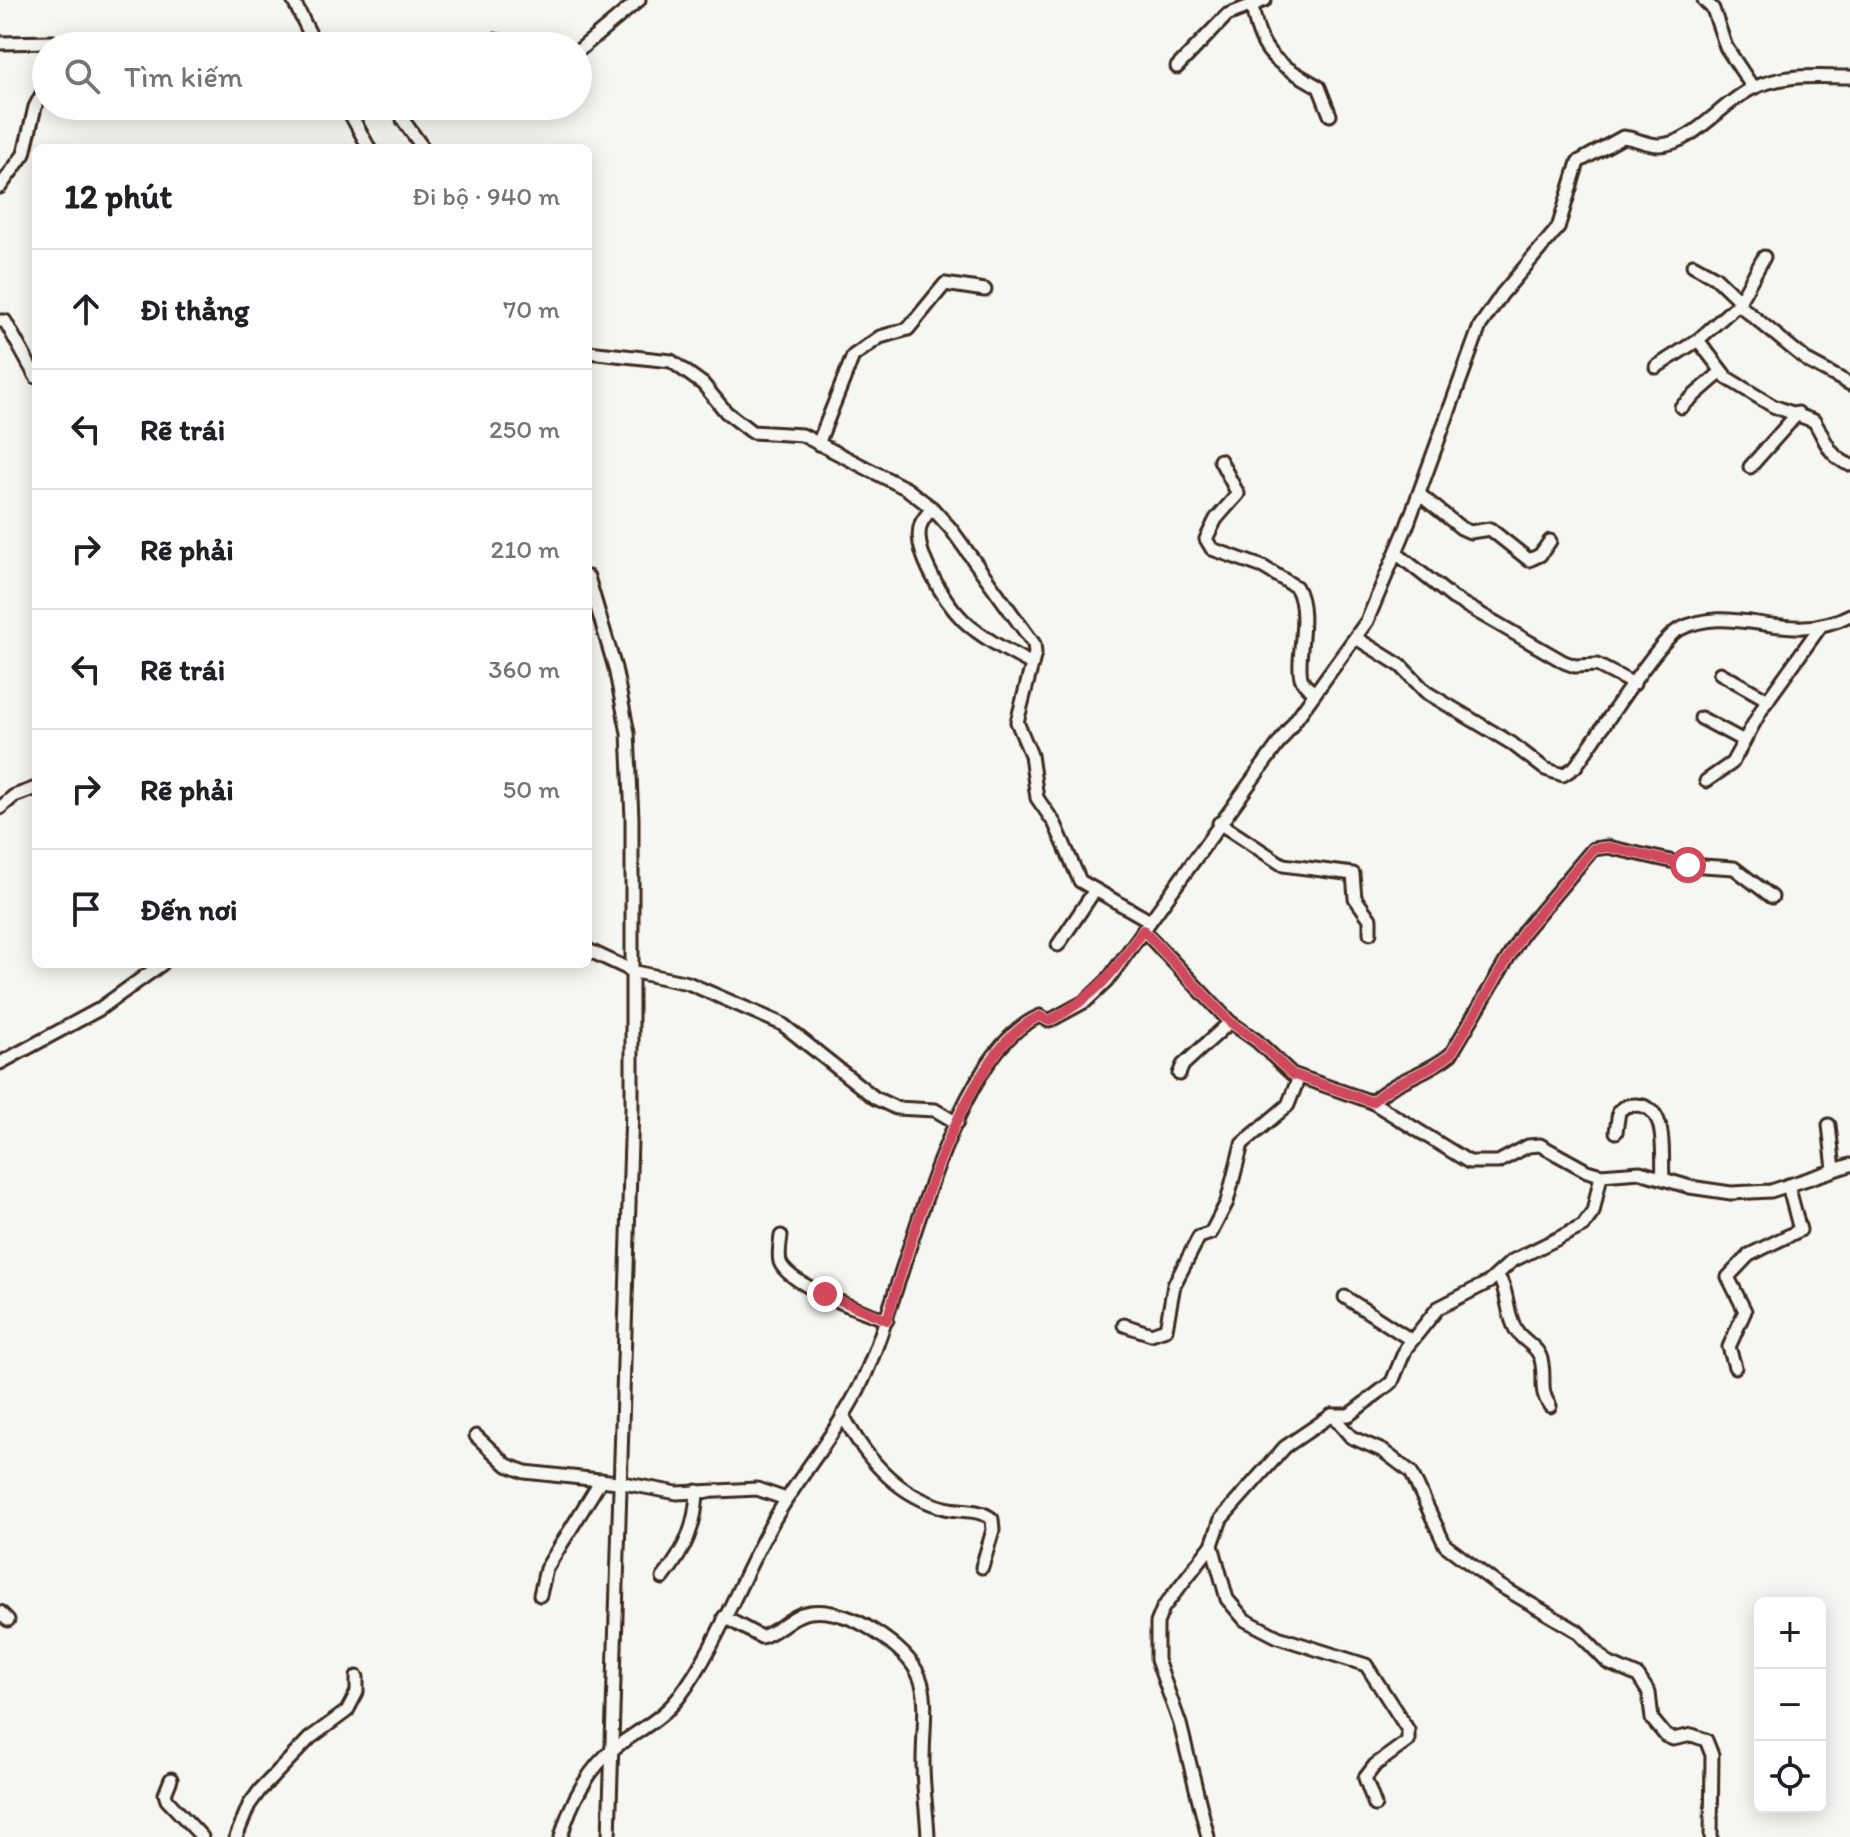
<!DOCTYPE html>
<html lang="vi">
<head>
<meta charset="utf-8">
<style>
	:root { --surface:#fff; --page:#f2f2f2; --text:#202124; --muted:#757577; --line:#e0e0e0 }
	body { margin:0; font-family:Itim,sans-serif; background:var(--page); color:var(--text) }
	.controls { position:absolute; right:24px; bottom:24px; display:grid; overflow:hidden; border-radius:12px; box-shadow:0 4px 20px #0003 }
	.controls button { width:72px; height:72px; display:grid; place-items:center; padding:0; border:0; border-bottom:2px solid var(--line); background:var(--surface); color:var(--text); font:40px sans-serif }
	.stop { position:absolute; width:24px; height:24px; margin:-18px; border:6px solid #d1495b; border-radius:50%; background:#fff }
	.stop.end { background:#d1495b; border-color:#fff; box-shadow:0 2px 8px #0008 }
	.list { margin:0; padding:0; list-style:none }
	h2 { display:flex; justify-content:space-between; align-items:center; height:104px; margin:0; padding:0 32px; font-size:34px }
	h2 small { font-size:26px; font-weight:400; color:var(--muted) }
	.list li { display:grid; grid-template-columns:52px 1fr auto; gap:24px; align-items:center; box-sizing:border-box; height:120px; padding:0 32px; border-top:2px solid var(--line) }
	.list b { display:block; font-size:30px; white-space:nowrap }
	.list em { font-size:26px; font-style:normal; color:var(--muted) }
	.icon { flex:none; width:44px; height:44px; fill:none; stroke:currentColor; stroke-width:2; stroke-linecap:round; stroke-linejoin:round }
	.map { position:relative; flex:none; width:1850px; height:1837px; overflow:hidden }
	.search { position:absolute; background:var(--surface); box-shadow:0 4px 20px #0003; left:32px; top:32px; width:560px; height:88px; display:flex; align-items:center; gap:20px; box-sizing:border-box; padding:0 28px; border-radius:44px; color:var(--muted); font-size:30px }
	.panel { position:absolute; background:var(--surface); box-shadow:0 4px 20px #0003; left:32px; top:144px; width:560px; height:824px; border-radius:12px }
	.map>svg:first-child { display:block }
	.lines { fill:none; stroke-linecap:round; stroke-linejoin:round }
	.minor-casing { stroke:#3b2a1e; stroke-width:17 }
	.minor { stroke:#f6f6f2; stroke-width:11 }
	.route { stroke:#d1495b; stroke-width:10 }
</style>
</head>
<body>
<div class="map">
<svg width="1850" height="1837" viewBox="0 0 1850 1837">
	<rect width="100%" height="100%" fill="#f6f6f2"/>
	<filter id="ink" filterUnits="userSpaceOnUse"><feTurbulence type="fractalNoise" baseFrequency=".0125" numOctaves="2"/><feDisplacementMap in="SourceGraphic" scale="16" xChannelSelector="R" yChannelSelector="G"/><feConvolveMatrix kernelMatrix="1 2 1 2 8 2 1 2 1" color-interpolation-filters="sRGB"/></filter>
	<g filter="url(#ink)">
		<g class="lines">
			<defs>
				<g id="minor">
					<polyline points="293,0 316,46"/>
					<polyline points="1704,0 1713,9 1726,47 1753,88"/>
					<path d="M1252 5C1260 57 1277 62 1319 87L1330 115"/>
					<polyline points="0,43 53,42 56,46"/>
					<polyline points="477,46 495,40 520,46"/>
					<polyline points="578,51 639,0"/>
					<polyline points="1177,67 1227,15 1265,0"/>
					<polyline points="346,106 369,148"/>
					<polyline points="406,106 403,120 423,148"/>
					<polyline points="0,187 24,154 35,107 46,86"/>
					<polyline points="1764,257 1738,304 1809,362 1850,384"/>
					<polyline points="1693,265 1715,277 1740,301"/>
					<polyline points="0,321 5,321 36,377"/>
					<path d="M1698 340 1727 378 1773 406 1814 421C1826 440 1828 456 1850 465"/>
					<polyline points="588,352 671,361 703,384 726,412 752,432 802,435 907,489 932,508 951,529 1034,644 1035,653 1017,722 1031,755 1037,798 1055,824 1080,881 1150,921"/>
					<polyline points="1656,367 1698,340 1738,304"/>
					<polyline points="1681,407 1720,373"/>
					<polyline points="818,444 853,356 880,337 908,329 945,284 985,290"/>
					<path d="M1220 460 1238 494 1216 519 1206 539 1212 549 1263 567 1296 587C1312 614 1294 664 1302 680 1304 686 1310 689 1315 693"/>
					<polyline points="1750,467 1798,413"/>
					<polyline points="1419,494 1461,528 1470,532 1490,529 1529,560 1540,555 1550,541"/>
					<path d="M932 508C929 513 923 518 921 524 911 549 945 602 963 620 982 638 1009 652 1032 664"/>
					<polyline points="1396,553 1453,598 1564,662 1575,666 1597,665 1634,684"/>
					<polyline points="588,577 615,668 628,733 632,818 632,1109 609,1837"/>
					<path d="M1356 638 1401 666 1426 692 1511 743 1545 769 1563 775 1575 767C1594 742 1657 641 1678 630 1734 600 1787 648 1850 615"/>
					<polyline points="1720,673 1768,700"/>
					<polyline points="1701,718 1744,741"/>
					<polyline points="1706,781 1732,763 1764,705 1820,627"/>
					<polyline points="0,808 14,796 36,788"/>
					<polyline points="1219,823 1283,865 1353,874 1355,898 1370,919 1370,933"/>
					<polyline points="1143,930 1230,1022 1257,1041 1292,1074 1372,1102 1469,1162 1498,1162 1528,1146 1540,1145 1587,1171 1601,1175 1640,1172 1690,1187 1731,1193 1771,1191 1850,1165"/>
					<polyline points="1058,945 1095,890"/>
					<polyline points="588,950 635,972 688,983 782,1024 875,1098 896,1108 935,1110 957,1123"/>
					<polyline points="0,1063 98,1010 162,964"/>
					<polyline points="1179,1074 1183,1065 1230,1022"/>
					<path d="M1372 1102C1397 1078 1426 1075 1451 1054L1524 931 1593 849 1608 847 1688 865 1734 868 1772 897"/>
					<polyline points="1829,1125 1834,1169"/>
					<path d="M1616 1132 1619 1111C1625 1106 1628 1105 1636 1105 1669 1106 1661 1153 1663 1178"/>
					<path d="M781 1236C780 1244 778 1254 780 1262 788 1285 864 1312 887 1320"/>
					<path d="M1498 1276C1509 1292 1506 1314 1516 1330 1524 1343 1540 1346 1542 1364 1545 1382 1539 1390 1550 1406"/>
					<polyline points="1345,1297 1411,1340"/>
					<polyline points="1124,1325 1151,1334 1166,1329 1174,1285 1199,1237 1211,1233 1227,1202 1242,1144 1288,1105 1299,1077"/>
					<polyline points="1735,1367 1729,1347 1745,1311 1728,1277 1749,1255 1800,1230 1788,1185"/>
					<path d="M843 1415C865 1458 896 1495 945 1508 960 1512 979 1508 992 1519L993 1530 982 1567"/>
					<polyline points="1332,1415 1351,1437 1383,1451 1411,1472 1445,1545 1497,1584 1577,1631 1608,1663 1638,1676 1649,1693 1652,1719 1666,1736 1673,1739 1692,1735 1706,1740 1712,1755 1711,1837"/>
					<polyline points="476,1436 507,1465 525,1472 618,1482 677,1493 757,1489 786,1499"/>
					<polyline points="1212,1545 1227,1599 1245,1620 1278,1637 1366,1665 1408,1730 1408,1741 1375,1765 1365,1778 1375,1805"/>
					<path d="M663 1578C685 1550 696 1526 697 1491"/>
					<polyline points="540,1595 546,1569 601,1480"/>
					<polyline points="0,1612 8,1620"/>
					<path d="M724 1617 761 1637C779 1632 790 1615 810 1612 831 1609 856 1619 874 1631 939 1672 923 1698 923 1763 923 1788 927 1812 928 1837"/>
					<polyline points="171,1779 165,1794 167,1800 202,1837"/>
					<polyline points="236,1837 249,1805 260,1790 310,1738 347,1711 357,1692 357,1677"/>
					<path d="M561 1837C570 1803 589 1767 617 1746 638 1731 663 1718 679 1697 717 1647 739 1582 770 1527 797 1477 836 1435 861 1384 904 1295 948 1054 1040 1016L1049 1021 1086 1001 1107 981 1367 621 1407 526 1480 326 1502 294 1558 228 1578 162 1623 137C1635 138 1647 145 1659 145 1694 144 1722 102 1753 88 1787 73 1815 77 1850 77"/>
					<polyline points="1208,1837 1180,1724 1157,1660 1157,1623 1163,1608 1212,1545 1221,1519 1285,1447 1332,1415 1349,1415 1392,1382 1406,1348 1438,1308 1489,1282 1512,1261 1583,1226 1593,1212 1601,1175"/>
				</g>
			</defs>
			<use href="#minor" class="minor-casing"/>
			<use href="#minor" class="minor"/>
		</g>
	</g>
	<g class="lines" filter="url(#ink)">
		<path class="route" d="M825 1294 887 1320C909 1244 965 1047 1040 1016L1049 1021C1095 997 1114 973 1143 930L1230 1022 1257 1041 1292 1074 1372 1102C1397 1078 1426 1075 1451 1054L1524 931 1593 849 1608 847 1688 865"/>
	</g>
</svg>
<div class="controls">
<button>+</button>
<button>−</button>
<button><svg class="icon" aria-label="locate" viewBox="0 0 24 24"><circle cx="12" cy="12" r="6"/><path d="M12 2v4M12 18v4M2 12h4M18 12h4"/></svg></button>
</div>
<div class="stop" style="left:1688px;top:865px"></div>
<div class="stop end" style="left:825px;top:1294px"></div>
<div class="search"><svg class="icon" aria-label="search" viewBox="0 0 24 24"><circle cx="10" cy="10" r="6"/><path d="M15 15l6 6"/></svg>Tìm kiếm</div>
<section class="panel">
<h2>12 phút<small>Đi bộ · 940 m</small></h2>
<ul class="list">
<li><svg class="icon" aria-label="ahead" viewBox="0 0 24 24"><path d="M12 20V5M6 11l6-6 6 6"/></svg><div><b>Đi thẳng</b></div><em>70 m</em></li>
<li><svg class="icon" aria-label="left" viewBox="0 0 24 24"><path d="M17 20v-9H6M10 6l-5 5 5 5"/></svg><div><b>Rẽ trái</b></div><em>250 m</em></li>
<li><svg class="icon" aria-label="right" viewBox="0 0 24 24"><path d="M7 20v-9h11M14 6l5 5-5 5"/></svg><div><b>Rẽ phải</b></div><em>210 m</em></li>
<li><svg class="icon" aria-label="left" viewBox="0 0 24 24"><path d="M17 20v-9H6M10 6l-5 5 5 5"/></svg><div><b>Rẽ trái</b></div><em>360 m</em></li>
<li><svg class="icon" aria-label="right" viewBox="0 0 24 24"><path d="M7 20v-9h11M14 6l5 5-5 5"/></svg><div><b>Rẽ phải</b></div><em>50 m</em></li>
<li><svg class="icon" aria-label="arrive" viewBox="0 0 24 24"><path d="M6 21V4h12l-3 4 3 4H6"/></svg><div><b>Đến nơi</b></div></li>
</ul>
</section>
</div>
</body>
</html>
